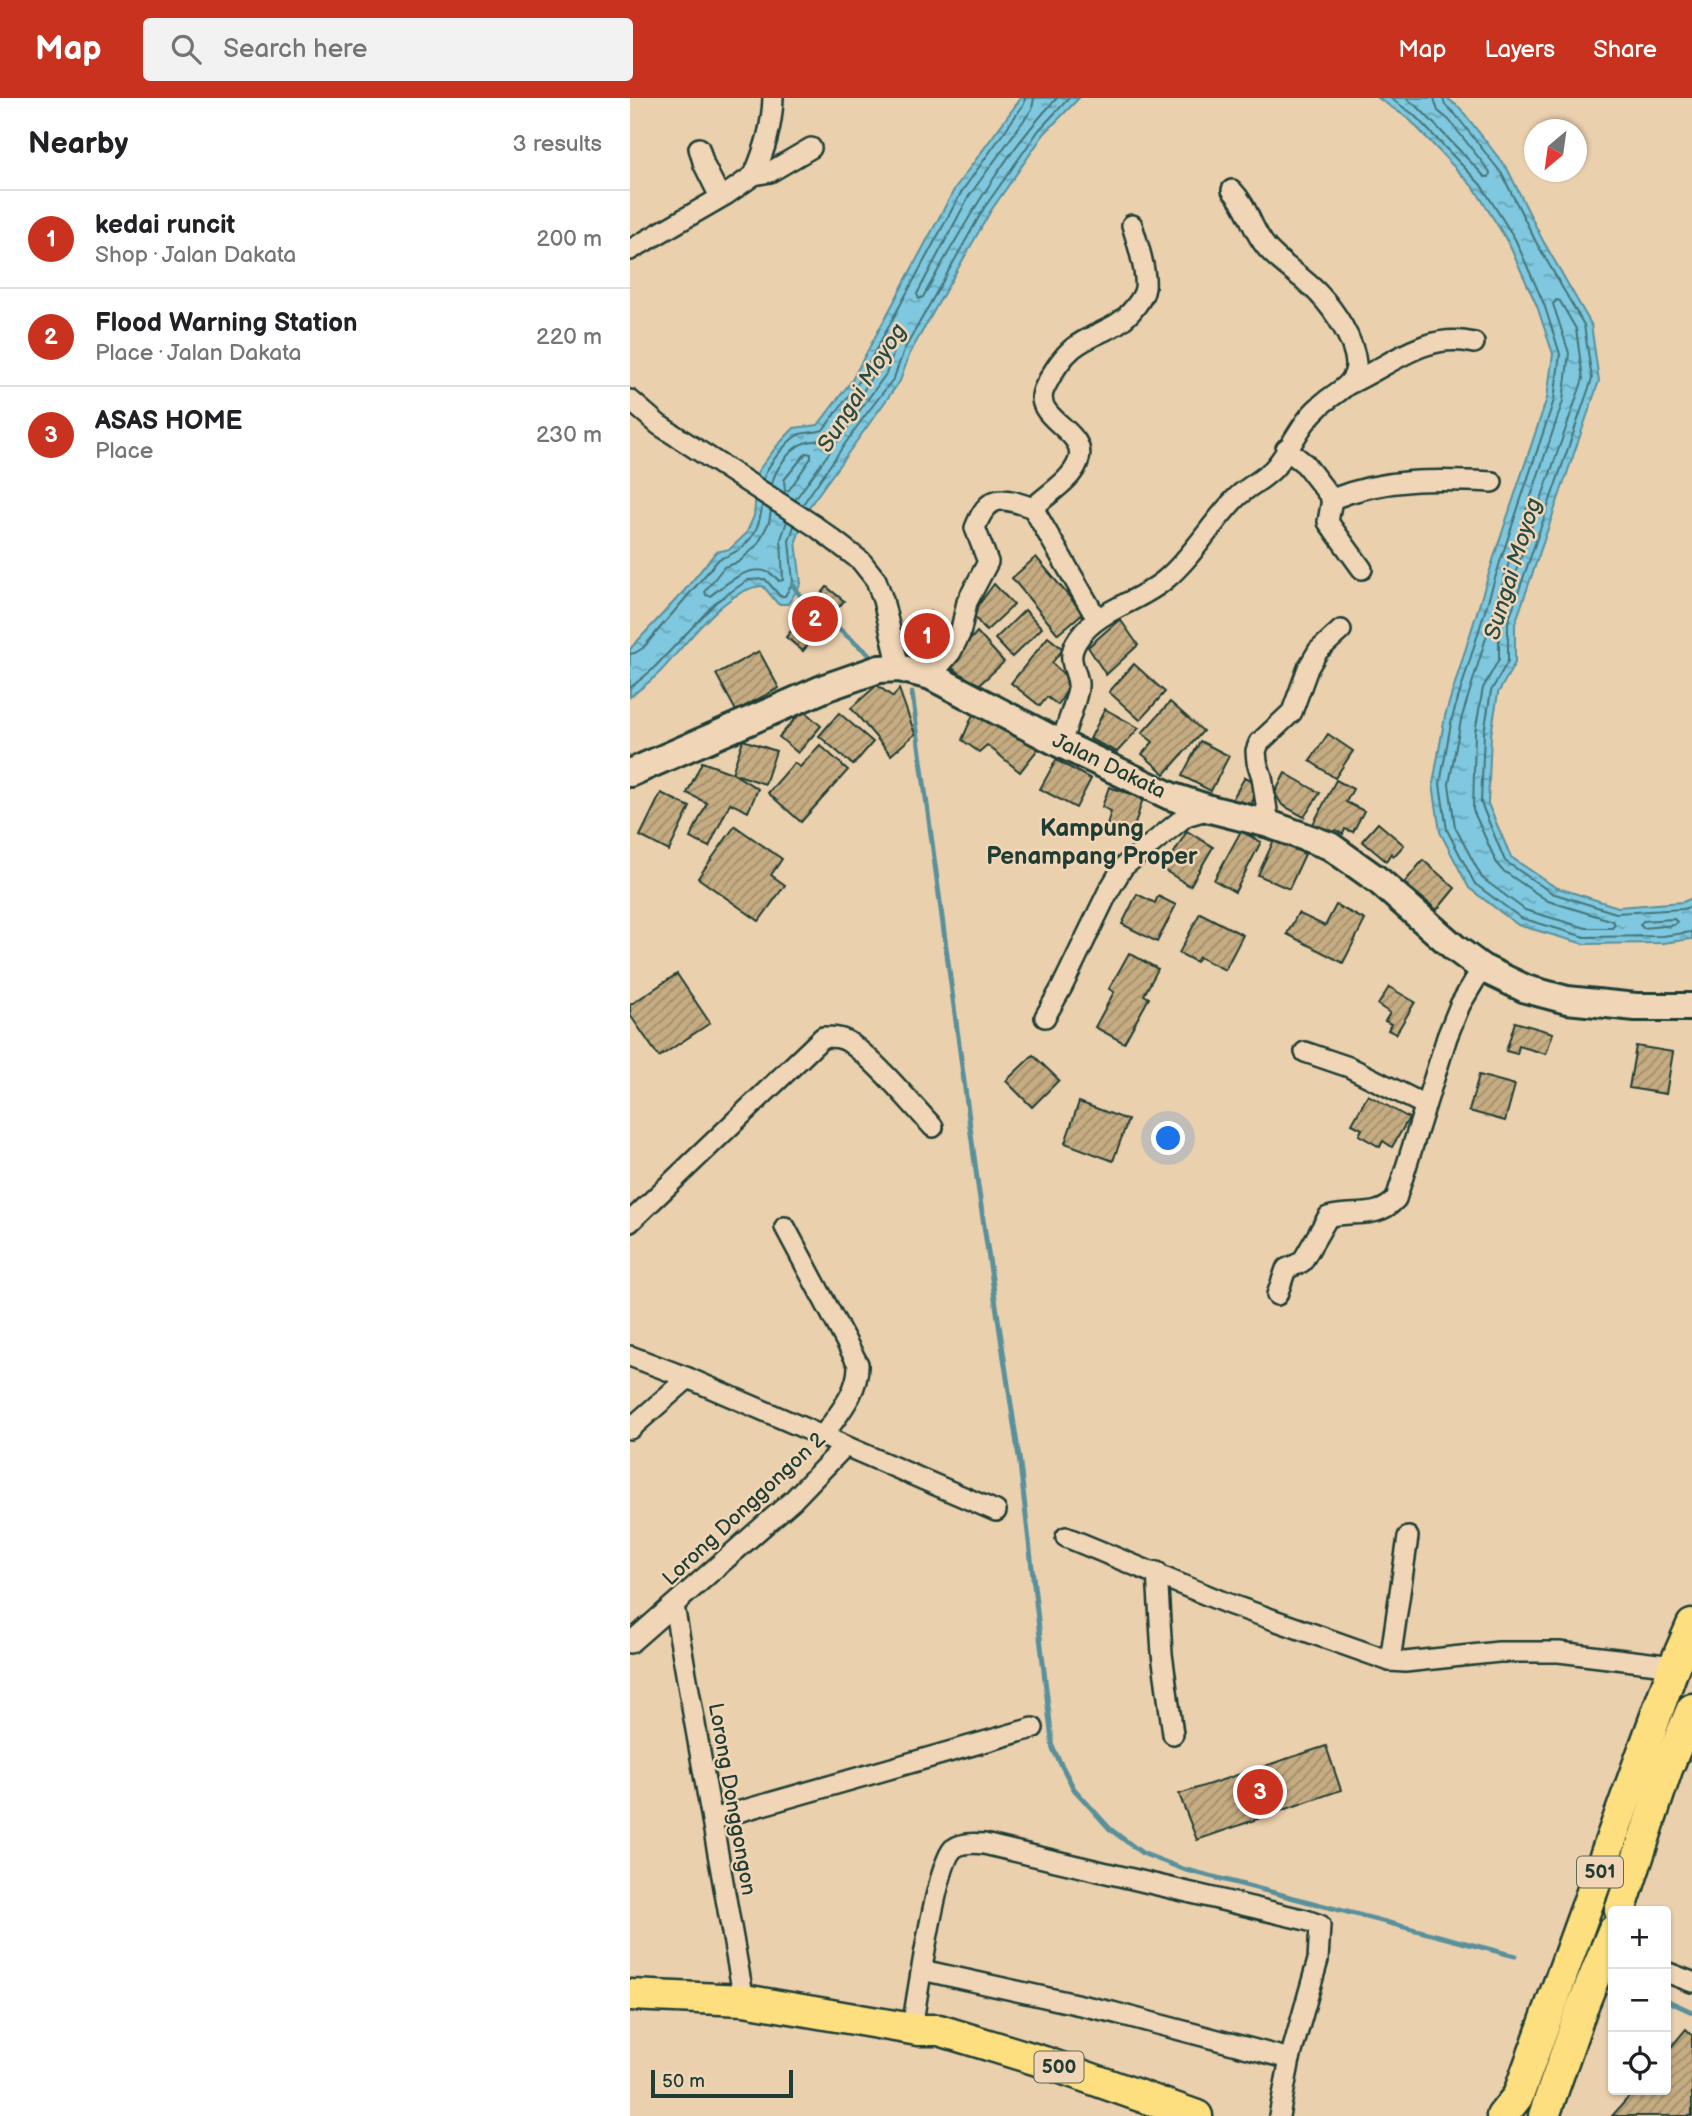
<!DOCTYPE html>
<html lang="en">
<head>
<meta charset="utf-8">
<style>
	:root { --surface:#fff; --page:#f2f2f2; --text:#202124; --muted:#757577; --line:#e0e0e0; --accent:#c8321e }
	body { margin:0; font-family:"Balsamiq Sans",sans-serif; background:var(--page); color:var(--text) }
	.controls { position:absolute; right:21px; bottom:21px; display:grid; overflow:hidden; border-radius:7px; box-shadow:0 2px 5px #0004 }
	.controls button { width:63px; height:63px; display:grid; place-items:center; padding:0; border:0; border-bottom:2px solid var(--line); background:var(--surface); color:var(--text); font:35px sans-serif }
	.compass { position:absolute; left:894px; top:21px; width:63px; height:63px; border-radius:50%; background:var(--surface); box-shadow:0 2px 5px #0004; rotate:209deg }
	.scale { position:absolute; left:21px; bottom:18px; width:142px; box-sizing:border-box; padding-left:7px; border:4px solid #1f3d34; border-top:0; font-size:19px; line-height:24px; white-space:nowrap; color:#1f3d34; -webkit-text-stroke:5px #f0d6b7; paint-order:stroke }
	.you { position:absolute; left:539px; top:1041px; width:24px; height:24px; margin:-18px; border:5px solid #fff; border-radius:50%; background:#1a73e8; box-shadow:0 0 0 10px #1a73e833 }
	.badge { display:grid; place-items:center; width:46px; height:46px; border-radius:50%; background:var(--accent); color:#fff; font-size:23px; font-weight:700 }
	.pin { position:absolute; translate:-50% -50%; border:4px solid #fff; box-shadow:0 2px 7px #0006 }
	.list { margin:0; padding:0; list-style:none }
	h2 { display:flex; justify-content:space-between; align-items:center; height:91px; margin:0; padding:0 28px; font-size:30px }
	h2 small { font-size:23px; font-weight:400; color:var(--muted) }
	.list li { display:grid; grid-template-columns:46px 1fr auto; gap:21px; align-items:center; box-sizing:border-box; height:98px; padding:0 28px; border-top:2px solid var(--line) }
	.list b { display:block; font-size:26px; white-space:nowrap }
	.list p { margin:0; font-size:23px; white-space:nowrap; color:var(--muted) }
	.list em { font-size:23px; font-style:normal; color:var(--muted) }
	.icon { flex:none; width:38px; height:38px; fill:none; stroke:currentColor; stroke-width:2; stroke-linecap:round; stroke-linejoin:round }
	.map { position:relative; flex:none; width:1062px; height:2018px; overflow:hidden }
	header { display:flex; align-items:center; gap:42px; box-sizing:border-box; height:98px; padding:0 35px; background:var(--accent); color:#fff }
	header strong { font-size:33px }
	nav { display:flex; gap:38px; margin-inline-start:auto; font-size:24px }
	.search { width:490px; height:63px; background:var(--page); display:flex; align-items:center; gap:18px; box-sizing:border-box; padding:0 24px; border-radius:7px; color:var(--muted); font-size:26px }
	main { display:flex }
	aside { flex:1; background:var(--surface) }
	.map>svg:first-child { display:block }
	.water { fill:url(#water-ripples); stroke:#59909b; stroke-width:2 }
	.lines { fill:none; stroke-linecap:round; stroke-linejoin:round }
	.shore { stroke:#457578; stroke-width:2 }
	.stream { stroke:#59909b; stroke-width:5 }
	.building { fill:url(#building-hatch); stroke:#1f3d34; stroke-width:2 }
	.street-casing { stroke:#1f3d34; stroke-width:24 }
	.secondary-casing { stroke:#1f3d34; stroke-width:32 }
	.primary-casing { stroke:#1f3d34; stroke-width:35 }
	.street { stroke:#f0d6b7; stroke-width:19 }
	.secondary { stroke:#f0d6b7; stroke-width:26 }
	.primary { stroke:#fedf80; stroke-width:30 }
	.labels { text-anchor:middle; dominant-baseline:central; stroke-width:5; stroke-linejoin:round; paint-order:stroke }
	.shield { fill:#f0d6b7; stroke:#5e6b5b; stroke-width:2 }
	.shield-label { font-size:19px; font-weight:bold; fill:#1f3d34 }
	.street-label { font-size:21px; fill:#1f3d34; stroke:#f0d6b7 }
	.water-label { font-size:23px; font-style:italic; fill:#294b45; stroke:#f0d6b7 }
	.quarter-label { font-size:24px; font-weight:bold; fill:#1f3d34; stroke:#f0d6b7 }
</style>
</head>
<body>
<header>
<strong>Map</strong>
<div class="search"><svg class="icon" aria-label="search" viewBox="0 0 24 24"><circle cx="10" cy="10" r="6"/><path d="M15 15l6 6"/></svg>Search here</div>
<nav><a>Map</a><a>Layers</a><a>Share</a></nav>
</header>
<main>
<aside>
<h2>Nearby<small>3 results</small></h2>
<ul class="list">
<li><span class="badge">1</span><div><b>kedai runcit</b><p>Shop · Jalan Dakata</p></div><em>200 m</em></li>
<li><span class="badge">2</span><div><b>Flood Warning Station</b><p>Place · Jalan Dakata</p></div><em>220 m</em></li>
<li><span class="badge">3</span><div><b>ASAS HOME</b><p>Place</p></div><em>230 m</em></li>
</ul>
</aside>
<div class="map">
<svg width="1062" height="2018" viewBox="0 0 1062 2018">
	<defs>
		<pattern id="water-ripples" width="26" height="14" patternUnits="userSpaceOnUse" patternTransform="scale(1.75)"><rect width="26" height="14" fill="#7fc8df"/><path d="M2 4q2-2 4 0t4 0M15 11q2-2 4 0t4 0" fill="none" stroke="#67a4b6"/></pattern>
		<pattern id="building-hatch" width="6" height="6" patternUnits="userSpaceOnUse" patternTransform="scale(1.75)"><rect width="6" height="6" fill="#c6ac82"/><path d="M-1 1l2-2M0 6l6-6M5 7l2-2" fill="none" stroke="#a08d6b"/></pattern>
	</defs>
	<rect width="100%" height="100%" fill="#ebd0ae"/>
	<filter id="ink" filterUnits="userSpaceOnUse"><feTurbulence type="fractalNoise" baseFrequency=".0143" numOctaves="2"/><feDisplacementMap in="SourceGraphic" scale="14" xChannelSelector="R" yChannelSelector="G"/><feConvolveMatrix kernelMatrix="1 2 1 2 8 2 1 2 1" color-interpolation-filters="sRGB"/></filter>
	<g filter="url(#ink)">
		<g class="water">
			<path d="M391 0H449L414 36 360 114 280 255 270 283 179 409 166 443 171 486 158 506H148L133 488C96 489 54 549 30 574 21 583 10 591 0 599V551L54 493 86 454 100 451 116 436 124 418 128 373 147 348 164 330 188 327 222 282 325 90Z"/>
			<polygon points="748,0 817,0 830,10 878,72 912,141 961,226 969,283 885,526 885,565 868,595 861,637 858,706 881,759 925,789 988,809 1053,804 1062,800 1062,841 1033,845 954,846 888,827 839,790 810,734 803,686 815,618 864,459 917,300 923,256 907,208 878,144 845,91 779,21"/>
		</g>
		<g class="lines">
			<g class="shore">
				<path d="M404 0 402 11 339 98 287 196 289 201 293 199C333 129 371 59 427 0"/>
				<polyline points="760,0 783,16 851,87 885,141 914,206 930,256 924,302 871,461 822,620 810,686 817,732 845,786 891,820 955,839 1032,838 1062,834"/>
				<polyline points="776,0 789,10 855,79 859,79 860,74 819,22 808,13 804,0"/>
				<polyline points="813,0 815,7 825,16 872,76 906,144 954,227 962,281 878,524 878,563 861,593 854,635 851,705 875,763 922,795 986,815 1053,811 1062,808"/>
				<polygon points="926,202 930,203 946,231 953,281 869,522 869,561 853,590 845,634 843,712 867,766 872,772 918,803 983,823 985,827 982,830 956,830 895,812 852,780 825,729 819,686 831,622 879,464 933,303 939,255 923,206"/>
				<polygon points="176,355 181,356 181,360 159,392 155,393 154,382"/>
				<path d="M134 381C135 370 159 340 170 336 177 334 185 335 193 332L228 285 332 93 394 6 395 0"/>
				<path d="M142 387C143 374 161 349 174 345 183 342 192 344 200 337 224 313 241 280 257 251L262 250 264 254 256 276 165 402"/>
				<polyline points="173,406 231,323 264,280 274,252 354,110 409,32 439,0"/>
				<path d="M141 413 139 424 128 446 109 464 94 469 75 493 76 497 80 498C99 484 128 457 149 483L153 482 151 441 157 423"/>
				<path d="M0 556 5 555 13 550 89 461C115 453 130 436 132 407"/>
				<polyline points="0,590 22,572 86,504 118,482 135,481 150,498 155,498 163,484 159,443 164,428"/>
				<polygon points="1044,821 1047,824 1044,827 1013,830 1010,827 1013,823"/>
			</g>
			<g class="stream">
				<polyline points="163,487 175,504"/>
				<polyline points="203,526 240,557"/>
				<polyline points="282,595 348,1088 390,1366 423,1651 444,1691 480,1731 512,1755 553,1771 885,1858"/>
				<polyline points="1036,1902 1062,1914"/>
			</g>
		</g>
		<g class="building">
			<polygon points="406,459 453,515 428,536 382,480"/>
			<polygon points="364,486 384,507 356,533 342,516"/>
			<polygon points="197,489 214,503 173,553 156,539"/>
			<polygon points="395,512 412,530 382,559 365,541"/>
			<polygon points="300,513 319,530 295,562 274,546"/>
			<polygon points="490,521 508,547 476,577 458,549"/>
			<polygon points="347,534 374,564 348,588 318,567"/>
			<polygon points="418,539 433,551 422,565 442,584 428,607 417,599 410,608 381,585"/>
			<polygon points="129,553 149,590 106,613 86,576"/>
			<polygon points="504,566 535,594 510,622 479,594"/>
			<polygon points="247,587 263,599 269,591 285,636 261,657 221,610"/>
			<polygon points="540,604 573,633 535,676 512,656 523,644 512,635"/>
			<polygon points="475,611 509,630 487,654 460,641"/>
			<polygon points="173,612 191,628 168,655 149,639"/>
			<polygon points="344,614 411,647 390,674 357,647 349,654 332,642"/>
			<polygon points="209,615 243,644 223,667 189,638"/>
			<polygon points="698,636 723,653 705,680 680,663"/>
			<polygon points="113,642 146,653 135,686 102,675"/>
			<polygon points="570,643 599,658 581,693 552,678"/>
			<polygon points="190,647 218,672 171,724 138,695 164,665 170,669"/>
			<polygon points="426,662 461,681 446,710 410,691"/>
			<polygon points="72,664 102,675 128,691 118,714 100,705 79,749 60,740 77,705 57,695"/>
			<polygon points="655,675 690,695 674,719 652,707 645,695"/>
			<polygon points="615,679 630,686 619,712 602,702"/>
			<polygon points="706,682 723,691 716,704 734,713 723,734 715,731 713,736 706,732 703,737 683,726"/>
			<polygon points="479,689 513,700 503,733 477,727 481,713 472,709"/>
			<polygon points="31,695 60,709 39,753 10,738"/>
			<polygon points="748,725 774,747 764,758 761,755 756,763 732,743"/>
			<polygon points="105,728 152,761 141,777 155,787 129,823 68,780"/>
			<polygon points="557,733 583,749 560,788 534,772"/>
			<polygon points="611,733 631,744 605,794 584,782"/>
			<polygon points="644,742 675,756 659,791 628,777"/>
			<polygon points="793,762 825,790 807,812 774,785"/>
			<polygon points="507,796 525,805 528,798 546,807 527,844 492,826"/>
			<polygon points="706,807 735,822 713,865 657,836 668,815 695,828"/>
			<polygon points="570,815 613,837 595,872 569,859 566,864 549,855"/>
			<polygon points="499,855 528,871 514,897 519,900 494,945 465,929 484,894 479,891"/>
			<polygon points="47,876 80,925 29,959 0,917 0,907"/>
			<polygon points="759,889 785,904 766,936 758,932 761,926 755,923 760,915 748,907"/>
			<polygon points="885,924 923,935 916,956 889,948 887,956 876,953"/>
			<polygon points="1006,948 1043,954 1036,996 999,990"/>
			<polygon points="403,957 429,982 402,1009 376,983"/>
			<polygon points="849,977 885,987 875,1023 839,1013"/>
			<polygon points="738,997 779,1020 762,1049 753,1043 750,1049 729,1037 732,1031 722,1026"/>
			<polygon points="449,1004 498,1022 483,1063 435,1045"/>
			<polygon points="696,1648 711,1692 567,1742 549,1696"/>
			<polygon points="1056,1931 1062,1937 1062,2018 982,2018 1005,1992 1036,1992 1036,1955"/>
		</g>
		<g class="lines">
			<defs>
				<g id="street">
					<polyline points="69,50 74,67 90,99"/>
					<path d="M124 77C135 51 142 29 143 0"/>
					<polyline points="0,152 97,96 124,77 140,74 181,50"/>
					<path d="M719 286C761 267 796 233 844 245"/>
					<polyline points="0,302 29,327 185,428 231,463 246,482 253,502 269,570"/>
					<path d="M656 351 675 366 702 401C754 380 806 381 862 384"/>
					<polyline points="702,401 698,424 732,471"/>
					<path d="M403 410C417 396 441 383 448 364 461 332 398 321 415 289 422 275 431 260 443 250 465 233 487 233 505 209 509 204 514 197 515 190 517 174 507 143 502 127"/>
					<path d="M301 578 321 554 330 536 337 504 358 464 345 430C359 394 372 399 403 410L467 521"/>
					<path d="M431 646C436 629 443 612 447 595 453 574 431 565 449 540 469 511 510 504 536 481 563 458 581 426 605 401 617 388 636 381 646 368 662 349 671 324 690 308 703 295 727 288 726 265 724 242 705 213 689 196 673 179 652 167 637 150 620 130 620 111 602 92"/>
					<polyline points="639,726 632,679 627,664 626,653 629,645 662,614 678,570 688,553 711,532"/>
					<polyline points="415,919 432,889 478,794 493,769 556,718 580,711"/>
					<polyline points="675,954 719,969 795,1007"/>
					<path d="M0 1124 193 939C203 939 212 939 220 945 248 965 279 1003 303 1029"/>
					<path d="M155 1129 228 1266C229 1294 208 1316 193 1338"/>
					<path d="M647 1197 656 1171 672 1164 698 1119C723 1112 747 1122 766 1101L817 939 830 907 852 870"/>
					<polyline points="0,1258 58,1280 366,1413"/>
					<polyline points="0,1331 58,1280"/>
					<polyline points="436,1439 596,1505 760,1563 775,1564 869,1554 929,1554 1044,1568"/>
					<polyline points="527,1474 532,1556 543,1636"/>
					<polyline points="44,1508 114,1902"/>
					<polyline points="0,1545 163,1402 215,1348"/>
					<polyline points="760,1563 778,1439"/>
					<polyline points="83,1721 403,1630"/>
					<polyline points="292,1872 482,1914 660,1961"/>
					<polyline points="1036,1874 1062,1884"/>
					<path d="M282 1930C287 1900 306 1768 323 1751 331 1744 345 1745 354 1746L676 1822 690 1827 688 1862 660 1961 649 2018"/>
				</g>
				<polyline id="secondary" points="0,675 197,589 249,571 269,570 301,578 431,646 540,698 580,711 639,726 700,748 749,783 825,850 852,870 896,891 937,902 1006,909 1062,909"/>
				<g id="primary">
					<polyline points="990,1813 1037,1671 1062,1611"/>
					<polyline points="0,1897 114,1902 288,1932 309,1932 414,1964 567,2018"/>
					<polyline points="872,2018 888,1998 1044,1568 1062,1527"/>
					<polyline points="914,2018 951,1912 983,1833"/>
				</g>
			</defs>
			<use href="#street" class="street-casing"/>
			<use href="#secondary" class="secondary-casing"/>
			<use href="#primary" class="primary-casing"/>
			<use href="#street" class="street"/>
			<use href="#secondary" class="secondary"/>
			<use href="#primary" class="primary"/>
		</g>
	</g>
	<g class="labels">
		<g class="shield">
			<rect x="947" y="1758.5" width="46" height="31" rx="5"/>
			<rect x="404.5" y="1953.5" width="49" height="31" rx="5"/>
		</g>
		<g class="shield-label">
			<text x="970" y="1774">501</text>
			<text x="429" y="1969">500</text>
		</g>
		<g class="street-label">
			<text transform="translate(479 668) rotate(26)">Jalan Dakata</text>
			<text transform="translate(114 1411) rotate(-43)">Lorong Donggongon 2</text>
			<text transform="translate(102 1701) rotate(80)">Lorong Donggongon</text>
		</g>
		<g class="water-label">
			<text transform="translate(232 290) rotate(-58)">Sungai Moyog</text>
			<text transform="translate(883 471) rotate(-73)">Sungai Moyog</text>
		</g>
		<g class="quarter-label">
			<text x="462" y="730">Kampung<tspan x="462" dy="28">Penampang Proper</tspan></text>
		</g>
	</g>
</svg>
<div class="controls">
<button>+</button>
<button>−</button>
<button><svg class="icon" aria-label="locate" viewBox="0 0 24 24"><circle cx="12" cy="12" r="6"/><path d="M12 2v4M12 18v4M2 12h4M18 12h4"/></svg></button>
</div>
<svg class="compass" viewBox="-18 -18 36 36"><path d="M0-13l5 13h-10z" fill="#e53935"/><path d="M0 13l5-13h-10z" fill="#757577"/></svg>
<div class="scale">50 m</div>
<div class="you"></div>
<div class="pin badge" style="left:297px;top:538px">1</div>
<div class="pin badge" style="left:185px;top:521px">2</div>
<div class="pin badge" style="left:630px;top:1694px">3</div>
</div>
</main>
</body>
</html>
